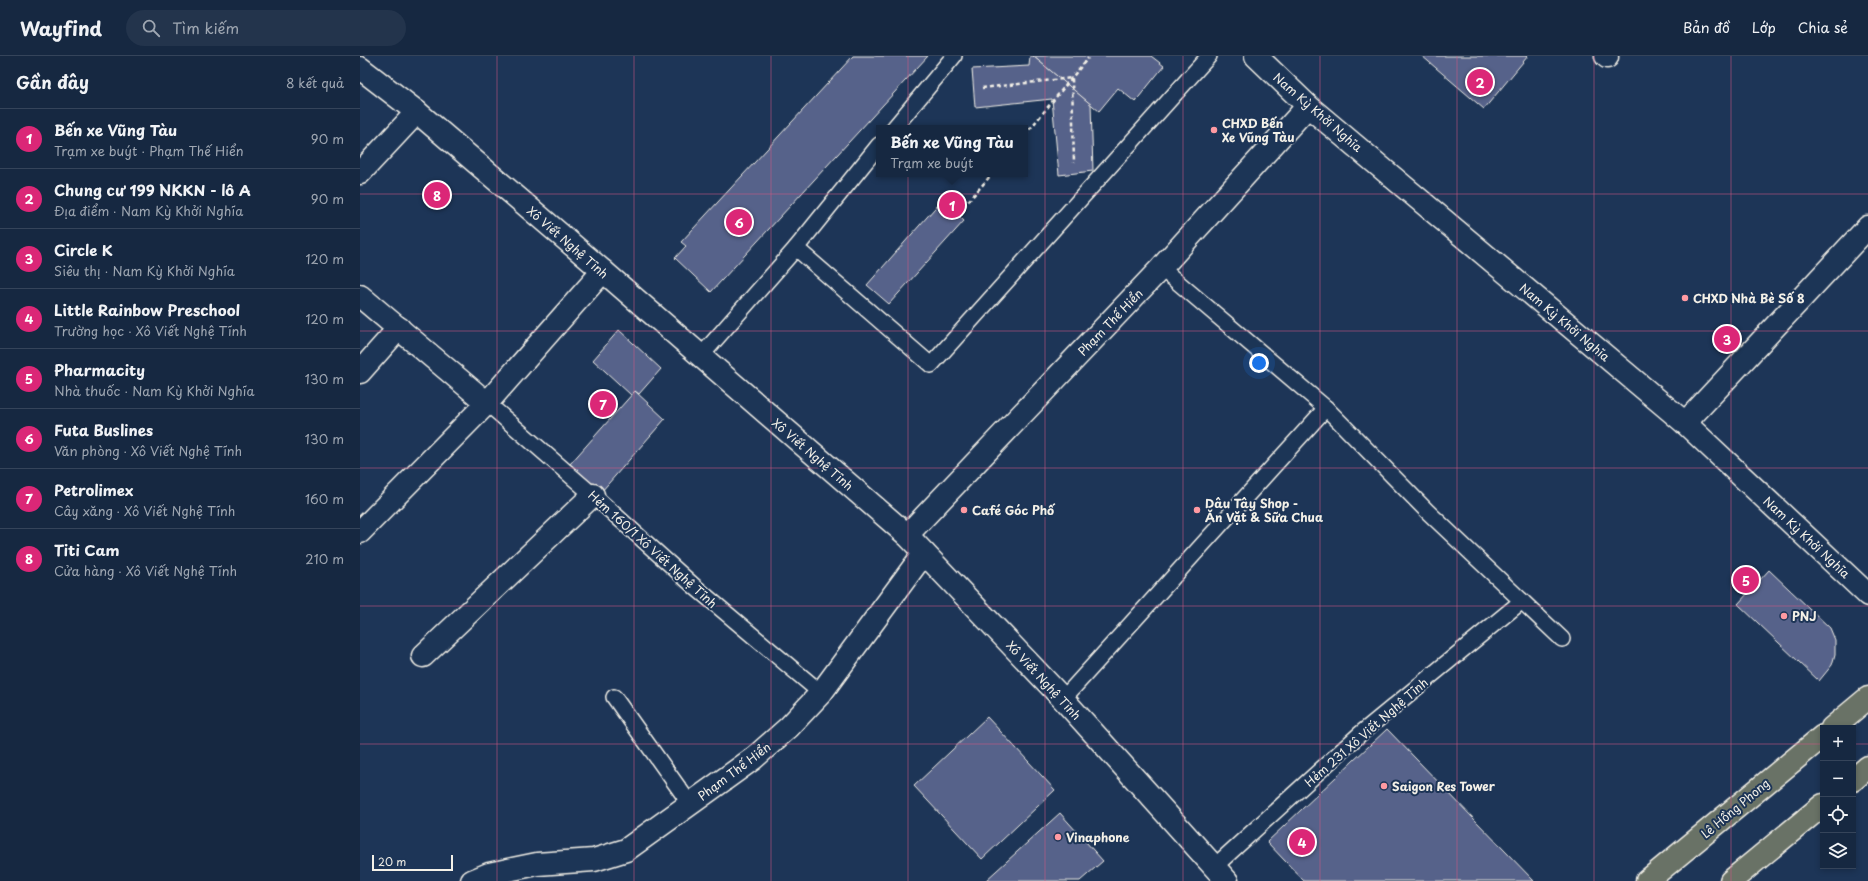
<!DOCTYPE html>
<html lang="vi">
<head>
<meta charset="utf-8">
<style>
	:root { --surface:#162841; --page:#23344c; --text:#f1f3f6; --muted:#9ea6b1; --line:#35445a; --accent:#db2777 }
	body { margin:0; font-family:"Playpen Sans",sans-serif; background:var(--page); color:var(--text) }
	.controls { position:absolute; right:12px; bottom:12px; display:grid; overflow:hidden; border-radius:0px; box-shadow:0 2px 6px #0003 }
	.controls button { width:36px; height:36px; display:grid; place-items:center; padding:0; border:0; border-bottom:1px solid var(--line); background:var(--surface); color:var(--text); font:20px sans-serif }
	.scale { position:absolute; left:12px; bottom:10px; width:81px; box-sizing:border-box; padding-left:4px; border:2px solid #f4f1e8; border-top:0; font-size:11px; line-height:14px; white-space:nowrap; color:#f4f1e8; -webkit-text-stroke:3px #1d3557; paint-order:stroke }
	.you { position:absolute; left:899px; top:307px; width:14px; height:14px; margin:-10px; border:3px solid #fff; border-radius:50%; background:#1a73e8; box-shadow:0 0 0 6px #1a73e833 }
	.badge { display:grid; place-items:center; width:26px; height:26px; border-radius:50%; background:var(--accent); color:#fff; font-size:13px; font-weight:700 }
	.pin { position:absolute; translate:-50% -50%; border:2px solid #fff; box-shadow:0 1px 4px #0006 }
	.popup { position:absolute; left:516px; top:69px; width:152px; height:52px; box-sizing:border-box; display:grid; place-content:center; border-radius:0px; background:var(--surface); filter:drop-shadow(0 1px 3px #0005); font-size:13px; white-space:nowrap; color:var(--muted) }
	.popup b { font-size:15px; color:var(--text) }
	.popup::after { content:''; position:absolute; left:50%; top:100%; margin-left:-8px; border:8px solid transparent; border-top-color:var(--surface) }
	.list { margin:0; padding:0; list-style:none }
	h2 { display:flex; justify-content:space-between; align-items:center; height:52px; margin:0; padding:0 16px; font-size:17px }
	h2 small { font-size:13px; font-weight:400; color:var(--muted) }
	.list li { display:grid; grid-template-columns:26px 1fr auto; gap:12px; align-items:center; box-sizing:border-box; height:60px; padding:0 16px; border-top:1px solid var(--line) }
	.list b { display:block; font-size:15px; white-space:nowrap }
	.list p { margin:0; font-size:13px; white-space:nowrap; color:var(--muted) }
	.list em { font-size:13px; font-style:normal; color:var(--muted) }
	.icon { flex:none; width:22px; height:22px; fill:none; stroke:currentColor; stroke-width:2; stroke-linecap:round; stroke-linejoin:round }
	.map { position:relative; flex:none; width:1508px; height:825px; overflow:hidden }
	header { display:flex; align-items:center; gap:24px; box-sizing:border-box; height:56px; padding:0 20px; background:var(--surface); border-bottom:1px solid var(--line) }
	header strong { font-size:19px }
	nav { display:flex; gap:22px; margin-inline-start:auto; font-size:14px }
	.search { width:280px; height:36px; background:var(--page); display:flex; align-items:center; gap:10px; box-sizing:border-box; padding:0 14px; border-radius:22px; color:var(--muted); font-size:15px }
	main { display:flex }
	aside { flex:1; background:var(--surface) }
	.map>svg:first-child { display:block }
	.building { fill:#57628a; stroke:#f4f1e8 }
	.lines { fill:none; stroke-linecap:round; stroke-linejoin:round }
	.service-casing { stroke:#f4f1e8; stroke-width:18 }
	.minor-casing { stroke:#f4f1e8; stroke-width:25 }
	.tertiary-casing { stroke:#f4f1e8; stroke-width:25 }
	.primary-casing { stroke:#f4f1e8; stroke-width:25 }
	.path { stroke:#f4f1e8; stroke-width:2.5; stroke-dasharray:4 3; stroke-linecap:butt }
	.service { stroke:#1d3557; stroke-width:15 }
	.minor { stroke:#1d3557; stroke-width:22 }
	.tertiary { stroke:#1d3557; stroke-width:22 }
	.primary { stroke:#697266; stroke-width:22 }
	.grid { fill:none; stroke:#d15985; stroke-width:1; stroke-opacity:0.55 }
	.poi-dot { fill:#ff9aa2; stroke:#1d3557; stroke-width:1.5 }
	.labels { text-anchor:middle; dominant-baseline:central; stroke-width:4; stroke-linejoin:round; paint-order:stroke }
	.street-label { font-size:12px; fill:#f4f1e8; stroke:#1d3557 }
	.poi-label { font-size:12px; font-weight:bold; fill:#f4f1e8; stroke:#1d3557; text-anchor:start }
</style>
</head>
<body>
<header>
<strong>Wayfind</strong>
<div class="search"><svg class="icon" aria-label="search" viewBox="0 0 24 24"><circle cx="10" cy="10" r="6"/><path d="M15 15l6 6"/></svg>Tìm kiếm</div>
<nav><a>Bản đồ</a><a>Lớp</a><a>Chia sẻ</a></nav>
</header>
<main>
<aside>
<h2>Gần đây<small>8 kết quả</small></h2>
<ul class="list">
<li><span class="badge">1</span><div><b>Bến xe Vũng Tàu</b><p>Trạm xe buýt · Phạm Thế Hiển</p></div><em>90 m</em></li>
<li><span class="badge">2</span><div><b>Chung cư 199 NKKN - lô A</b><p>Địa điểm · Nam Kỳ Khởi Nghĩa</p></div><em>90 m</em></li>
<li><span class="badge">3</span><div><b>Circle K</b><p>Siêu thị · Nam Kỳ Khởi Nghĩa</p></div><em>120 m</em></li>
<li><span class="badge">4</span><div><b>Little Rainbow Preschool</b><p>Trường học · Xô Viết Nghệ Tĩnh</p></div><em>120 m</em></li>
<li><span class="badge">5</span><div><b>Pharmacity</b><p>Nhà thuốc · Nam Kỳ Khởi Nghĩa</p></div><em>130 m</em></li>
<li><span class="badge">6</span><div><b>Futa Buslines</b><p>Văn phòng · Xô Viết Nghệ Tĩnh</p></div><em>130 m</em></li>
<li><span class="badge">7</span><div><b>Petrolimex</b><p>Cây xăng · Xô Viết Nghệ Tĩnh</p></div><em>160 m</em></li>
<li><span class="badge">8</span><div><b>Titi Cam</b><p>Cửa hàng · Xô Viết Nghệ Tĩnh</p></div><em>210 m</em></li>
</ul>
</aside>
<div class="map">
<svg width="1508" height="825" viewBox="0 0 1508 825">
	<rect width="100%" height="100%" fill="#1d3557"/>
	<filter id="ink" filterUnits="userSpaceOnUse"><feTurbulence type="fractalNoise" baseFrequency=".025" numOctaves="2"/><feDisplacementMap in="SourceGraphic" scale="8" xChannelSelector="R" yChannelSelector="G"/><feConvolveMatrix kernelMatrix="1 2 1 2 8 2 1 2 1" color-interpolation-filters="sRGB"/></filter>
	<g filter="url(#ink)">
		<g class="building">
			<polygon points="493,0 568,0 351,236 315,202 326,190 321,186"/>
			<polygon points="670,0 673,0 731,48 733,115 699,119 692,43 615,51 612,13 669,10"/>
			<polygon points="673,0 791,0 804,10 775,46 758,32 739,55"/>
			<polygon points="1062,0 1168,0 1124,53"/>
			<polygon points="582,144 604,165 529,248 507,229"/>
			<polygon points="259,274 301,313 279,338 275,335 271,339 233,304"/>
			<polygon points="275,335 305,363 241,436 210,408"/>
			<polygon points="1409,514 1470,572 1475,584 1475,598 1472,609 1459,625 1378,548"/>
			<polygon points="627,661 695,734 622,803 554,730"/>
			<polygon points="1027,673 1174,825 944,825 907,786"/>
			<polygon points="700,757 743,805 720,825 625,825"/>
		</g>
		<g class="lines">
			<defs>
				<g id="service">
					<polyline points="534,72 594,0"/>
					<polyline points="436,192 571,309 849,0"/>
					<polyline points="801,212 966,352 1068,456 1202,583"/>
					<polyline points="340,301 436,192 519,89"/>
					<polyline points="127,347 233,439 334,530 461,637"/>
					<polyline points="254,641 330,748"/>
					<polyline points="703,643 966,352"/>
					<polyline points="854,811 1000,678 1162,545"/>
				</g>
				<g id="minor">
					<polyline points="1246,0 1247,1"/>
					<polyline points="0,117 57,56"/>
					<polyline points="0,240 127,347"/>
					<polyline points="0,316 39,272"/>
					<polyline points="1325,367 1508,171"/>
					<polyline points="0,476 127,347 243,215"/>
					<polyline points="547,479 801,212 948,50"/>
					<polyline points="63,600 233,439"/>
					<polyline points="112,825 129,818 177,808 234,804 266,794 394,702 429,671 461,637 564,497"/>
				</g>
				<g id="tertiary">
					<polyline points="896,0 948,50 1325,367 1508,539"/>
					<polyline points="0,12 57,56 243,215 547,479 703,643 867,825"/>
				</g>
				<g id="primary">
					<polyline points="1472,672 1508,642"/>
					<polyline points="1493,724 1508,711"/>
					<polyline points="1287,825 1463,680"/>
					<polyline points="1371,825 1463,749"/>
				</g>
			</defs>
			<use href="#service" class="service-casing"/>
			<use href="#minor" class="minor-casing"/>
			<use href="#tertiary" class="tertiary-casing"/>
			<use href="#primary" class="primary-casing"/>
			<g class="path">
				<polyline points="622,32 712,22 714,107"/>
				<polyline points="665,79 728,2"/>
				<polyline points="599,156 632,118"/>
			</g>
			<use href="#service" class="service"/>
			<use href="#minor" class="minor"/>
			<use href="#tertiary" class="tertiary"/>
			<use href="#primary" class="primary"/>
		</g>
	</g>
	<path class="grid" d="M137 0V825M274 0V825M411 0V825M548 0V825M685 0V825M823 0V825M960 0V825M1097 0V825M1234 0V825M1371 0V825M0 138H1508M0 275H1508M0 412H1508M0 550H1508M0 688H1463M1493 688H1508"/>
	<g class="poi-dot">
		<circle cx="854" cy="74" r="4"/>
		<circle cx="1325" cy="242" r="4"/>
		<circle cx="604" cy="454" r="4"/>
		<circle cx="837" cy="454" r="4"/>
		<circle cx="1424" cy="560" r="4"/>
		<circle cx="1024" cy="730" r="4"/>
		<circle cx="698" cy="781" r="4"/>
	</g>
	<g class="labels">
		<g class="street-label">
			<text transform="translate(958 56) rotate(41)">Nam Kỳ Khởi Nghĩa</text>
			<text transform="translate(208 186) rotate(41)">Xô Viết Nghệ Tĩnh</text>
			<text transform="translate(750 266) rotate(-46)">Phạm Thế Hiển</text>
			<text transform="translate(1205 266) rotate(40)">Nam Kỳ Khởi Nghĩa</text>
			<text transform="translate(453 398) rotate(41)">Xô Viết Nghệ Tĩnh</text>
			<text transform="translate(1447 481) rotate(43)">Nam Kỳ Khởi Nghĩa</text>
			<text transform="translate(293 493) rotate(42)">Hẻm 160/1 Xô Viết Nghệ Tĩnh</text>
			<text transform="translate(684 624) rotate(47)">Xô Viết Nghệ Tĩnh</text>
			<text transform="translate(1006 676) rotate(-41)">Hẻm 231 Xô Viết Nghệ Tĩnh</text>
			<text transform="translate(374 715) rotate(-37)">Phạm Thế Hiển</text>
			<text transform="translate(1375 752) rotate(-40)">Lê Hồng Phong</text>
		</g>
		<g class="poi-label">
			<text x="862" y="67">CHXD Bến<tspan x="862" dy="14">Xe Vũng Tàu</tspan></text>
			<text x="1333" y="242">CHXD Nhà Bè Số 8</text>
			<text x="845" y="447">Dâu Tây Shop -<tspan x="845" dy="14">Ăn Vặt &amp; Sữa Chua</tspan></text>
			<text x="612" y="454">Café Góc Phố</text>
			<text x="1432" y="560">PNJ</text>
			<text x="1032" y="730">Saigon Res Tower</text>
			<text x="706" y="781">Vinaphone</text>
		</g>
	</g>
</svg>
<div class="controls">
<button>+</button>
<button>−</button>
<button><svg class="icon" aria-label="locate" viewBox="0 0 24 24"><circle cx="12" cy="12" r="6"/><path d="M12 2v4M12 18v4M2 12h4M18 12h4"/></svg></button>
<button><svg class="icon" aria-label="layers" viewBox="0 0 24 24"><path d="M12 4l9 5-9 5-9-5zM3 14l9 5 9-5"/></svg></button>
</div>
<div class="scale">20 m</div>
<div class="you"></div>
<div class="pin badge" style="left:592px;top:149px">1</div>
<div class="popup"><b>Bến xe Vũng Tàu</b>Trạm xe buýt</div>
<div class="pin badge" style="left:1120px;top:26px">2</div>
<div class="pin badge" style="left:1367px;top:283px">3</div>
<div class="pin badge" style="left:942px;top:786px">4</div>
<div class="pin badge" style="left:1386px;top:524px">5</div>
<div class="pin badge" style="left:379px;top:166px">6</div>
<div class="pin badge" style="left:243px;top:348px">7</div>
<div class="pin badge" style="left:77px;top:139px">8</div>
</div>
</main>
</body>
</html>
